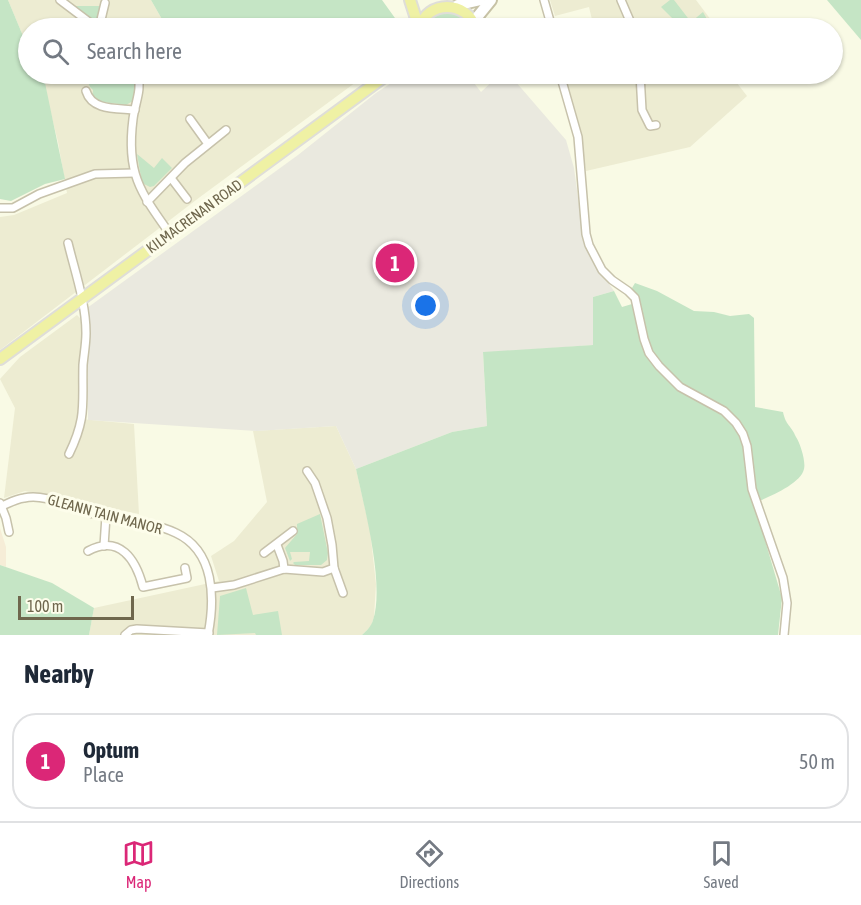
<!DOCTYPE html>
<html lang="en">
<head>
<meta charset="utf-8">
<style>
	:root { --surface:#fff; --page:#f6f6f7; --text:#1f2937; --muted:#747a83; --line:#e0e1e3; --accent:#db2777 }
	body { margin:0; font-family:"Asap Condensed",sans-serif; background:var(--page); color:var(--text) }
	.scale { position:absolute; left:18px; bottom:15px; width:116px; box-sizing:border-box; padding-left:6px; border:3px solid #6f674d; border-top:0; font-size:16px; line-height:21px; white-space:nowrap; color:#6f674d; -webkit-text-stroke:4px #fdfdeb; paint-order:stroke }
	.you { position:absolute; left:426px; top:306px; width:21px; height:21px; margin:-15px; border:4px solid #fff; border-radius:50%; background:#1a73e8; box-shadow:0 0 0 9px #1a73e833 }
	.badge { display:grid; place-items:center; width:39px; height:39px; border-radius:50%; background:var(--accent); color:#fff; font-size:20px; font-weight:700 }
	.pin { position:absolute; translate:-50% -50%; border:3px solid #fff; box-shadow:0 2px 6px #0006 }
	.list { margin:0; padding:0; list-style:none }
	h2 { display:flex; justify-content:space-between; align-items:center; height:78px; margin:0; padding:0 24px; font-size:26px }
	h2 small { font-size:20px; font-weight:400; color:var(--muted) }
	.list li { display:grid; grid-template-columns:39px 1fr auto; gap:18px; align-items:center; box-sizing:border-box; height:96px; margin:0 12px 12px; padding:0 12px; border:2px solid var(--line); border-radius:24px }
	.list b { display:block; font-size:22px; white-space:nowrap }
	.list p { margin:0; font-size:20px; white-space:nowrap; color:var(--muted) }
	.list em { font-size:20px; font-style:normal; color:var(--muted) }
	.icon { flex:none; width:33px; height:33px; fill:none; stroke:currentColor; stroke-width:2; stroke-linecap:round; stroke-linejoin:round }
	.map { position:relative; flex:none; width:861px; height:635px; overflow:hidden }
	.search { position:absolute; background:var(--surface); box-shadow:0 2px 4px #0004; left:18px; right:18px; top:18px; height:66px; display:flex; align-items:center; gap:15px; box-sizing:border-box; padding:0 21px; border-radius:33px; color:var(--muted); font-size:22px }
	.sheet { height:186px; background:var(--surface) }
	nav { display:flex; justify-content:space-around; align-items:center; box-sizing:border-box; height:84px; border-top:2px solid var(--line); background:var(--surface); font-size:16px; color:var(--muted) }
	nav a { display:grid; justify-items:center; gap:3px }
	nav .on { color:var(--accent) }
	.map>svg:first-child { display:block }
	.residential { fill:#edecd2 }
	.commercial { fill:#f6edd7 }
	.industrial { fill:#eae9df }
	.green { fill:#c5e5c5 }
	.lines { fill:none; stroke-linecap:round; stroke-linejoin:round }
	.street-casing { stroke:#c7c2ab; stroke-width:10 }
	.secondary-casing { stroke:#c7c2a6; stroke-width:14 }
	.primary-casing { stroke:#dfded8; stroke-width:14 }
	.street { stroke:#fff; stroke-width:7 }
	.secondary { stroke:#fff; stroke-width:10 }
	.primary { stroke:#eff1a4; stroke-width:10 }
	.labels { text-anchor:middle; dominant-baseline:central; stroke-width:6; stroke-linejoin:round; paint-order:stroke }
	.street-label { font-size:15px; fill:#6f674d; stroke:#fdfdeb }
</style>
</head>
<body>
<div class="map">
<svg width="861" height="635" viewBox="0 0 861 635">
	<rect width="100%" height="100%" fill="#f9fae5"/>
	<g class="residential">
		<polygon points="8,0 151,0 167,28 28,28 28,48"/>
		<polygon points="550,0 696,0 717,28 594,28 589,7 555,16"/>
		<polygon points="41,74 191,74 197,83 209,82 213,74 367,74 200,197 0,350 0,217 14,215 67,193 58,142"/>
		<polygon points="565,74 754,74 756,76 733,78 747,96 690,147 586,171 582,145"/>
		<polygon points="77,315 82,320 81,419 134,424 139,514 25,491 4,498 15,408 0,379 20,357"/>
		<polygon points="336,426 356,469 370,530 376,584 374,617 371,626 362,635 89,635 94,608 219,581 211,556 234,541 267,502 253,431"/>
	</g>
	<polygon class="commercial" points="0,528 6,547 6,567 0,565"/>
	<polygon class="industrial" points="405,74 467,74 481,92 500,74 509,74 566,140 574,168 584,242 591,257 614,291 593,297 593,345 483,353 487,426 452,432 356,469 336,426 257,431 88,420 87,308 298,155 376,93"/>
	<g class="green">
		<polygon points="0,0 8,0 28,48 28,74 41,74 44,78 65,179 45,184 11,201 0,199"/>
		<polygon points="151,0 382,0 400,25 401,28 347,28 344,24 332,28 167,28"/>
		<polygon points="670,0 674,0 691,22 703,12 708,21 700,28 682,28 661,7"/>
		<polygon points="827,0 861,0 861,40"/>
		<polygon points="72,6 101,6 96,21"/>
		<polygon points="444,8 464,16 470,28 424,28 425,23"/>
		<polygon points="85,74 133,74 136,88 133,101 126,105 95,101 92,99 93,90 90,87"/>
		<polygon points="191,74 213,74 209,82 197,83"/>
		<polygon points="137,154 154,168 162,158 172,168 154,186 150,187 142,183"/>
		<path d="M635 283 657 291 694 311 714 312 730 316 749 314 754 318 755 407 783 412C786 426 791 425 796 437 800 443 806 461 804 469 801 484 767 498 754 503L782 598 778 635H362C367 630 371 627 373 620 385 585 364 506 356 469L452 432 487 426 483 352 593 345V297L614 291 622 307 632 304 644 350 650 348 642 309 632 288Z"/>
		<polygon points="320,514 328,553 327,560 321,565 295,565 293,563 294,562 309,561 310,552 290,552 292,559 290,561 285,548 297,534 297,524"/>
		<polygon points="0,565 52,583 94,608 89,635 0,635"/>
		<polygon points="246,588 253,615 278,611 282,635 256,635 255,633 217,635 220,596"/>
	</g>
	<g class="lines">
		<defs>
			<g id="street">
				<polyline points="60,0 97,28"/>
				<polyline points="544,0 552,28"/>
				<polyline points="621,0 633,28"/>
				<polyline points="99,28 105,3"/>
				<path d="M138 74C142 90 135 103 133 119 126 173 140 192 170 234"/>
				<polyline points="560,74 578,137 586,234 589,245 602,270 612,280 628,291 635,298 644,339 649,353 659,366 680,387 724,411 736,423 743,434 747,446 752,489 783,578 787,603 784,635"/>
				<polyline points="640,74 642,110 650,126 656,125"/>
				<polyline points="700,74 705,79"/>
				<path d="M86 91C92 111 117 108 135 110"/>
				<polyline points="190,119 208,144"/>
				<polyline points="171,178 187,199"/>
				<polyline points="147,202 185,163 226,130"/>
				<polyline points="0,208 13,208 39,194 95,174 134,173"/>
				<path d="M68 243C75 272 86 303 86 333 86 344 84 354 83 365 82 404 87 417 69 454"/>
				<polyline points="307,471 315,483 327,518 332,545 334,568 343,593"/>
				<polyline points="0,503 6,518 9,532"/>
				<path d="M2 506C9 503 16 499 24 498 46 493 69 508 90 513 118 519 150 521 176 533 215 551 215 599 208 635"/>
				<polyline points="277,545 283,561 284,569"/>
				<polyline points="104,546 106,516"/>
				<path d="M88 551C120 534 136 560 143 587L187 578 185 568"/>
				<polyline points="264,553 293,531"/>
				<polyline points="212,588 234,585 284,569 323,572 334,568"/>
				<polyline points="125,635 131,630 137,629 209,633"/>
			</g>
			<g id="secondary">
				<polyline points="458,5 480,0"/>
				<polyline points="475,28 478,16 491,0"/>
			</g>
			<g id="primary">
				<polyline points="410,0 419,28"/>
				<path d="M420 28C426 0 468 0 475 28"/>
				<polyline points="0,359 388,74"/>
			</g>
		</defs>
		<use href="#street" class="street-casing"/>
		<use href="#secondary" class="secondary-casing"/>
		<use href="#primary" class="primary-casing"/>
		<use href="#street" class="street"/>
		<use href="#secondary" class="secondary"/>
		<use href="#primary" class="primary"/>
	</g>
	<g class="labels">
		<g class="street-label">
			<text transform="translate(194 216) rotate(-36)">KILMACRENAN ROAD</text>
			<text transform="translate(105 514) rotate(15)">GLEANN TAIN MANOR</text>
		</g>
	</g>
</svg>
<div class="scale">100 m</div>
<div class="you"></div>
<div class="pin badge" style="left:395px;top:263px">1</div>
<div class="search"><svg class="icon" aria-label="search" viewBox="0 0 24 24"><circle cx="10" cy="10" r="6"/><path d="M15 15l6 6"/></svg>Search here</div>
</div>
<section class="sheet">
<h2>Nearby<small></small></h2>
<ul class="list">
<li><span class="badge">1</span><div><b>Optum</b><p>Place</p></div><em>50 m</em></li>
</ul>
</section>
<nav>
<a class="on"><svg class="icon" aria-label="map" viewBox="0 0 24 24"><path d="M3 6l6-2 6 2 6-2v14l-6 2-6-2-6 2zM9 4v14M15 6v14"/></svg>Map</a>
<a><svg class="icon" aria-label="directions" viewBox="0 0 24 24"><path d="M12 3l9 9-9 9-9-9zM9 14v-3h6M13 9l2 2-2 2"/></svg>Directions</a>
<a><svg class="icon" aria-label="saved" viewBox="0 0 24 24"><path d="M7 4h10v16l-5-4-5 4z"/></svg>Saved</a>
</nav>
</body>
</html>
